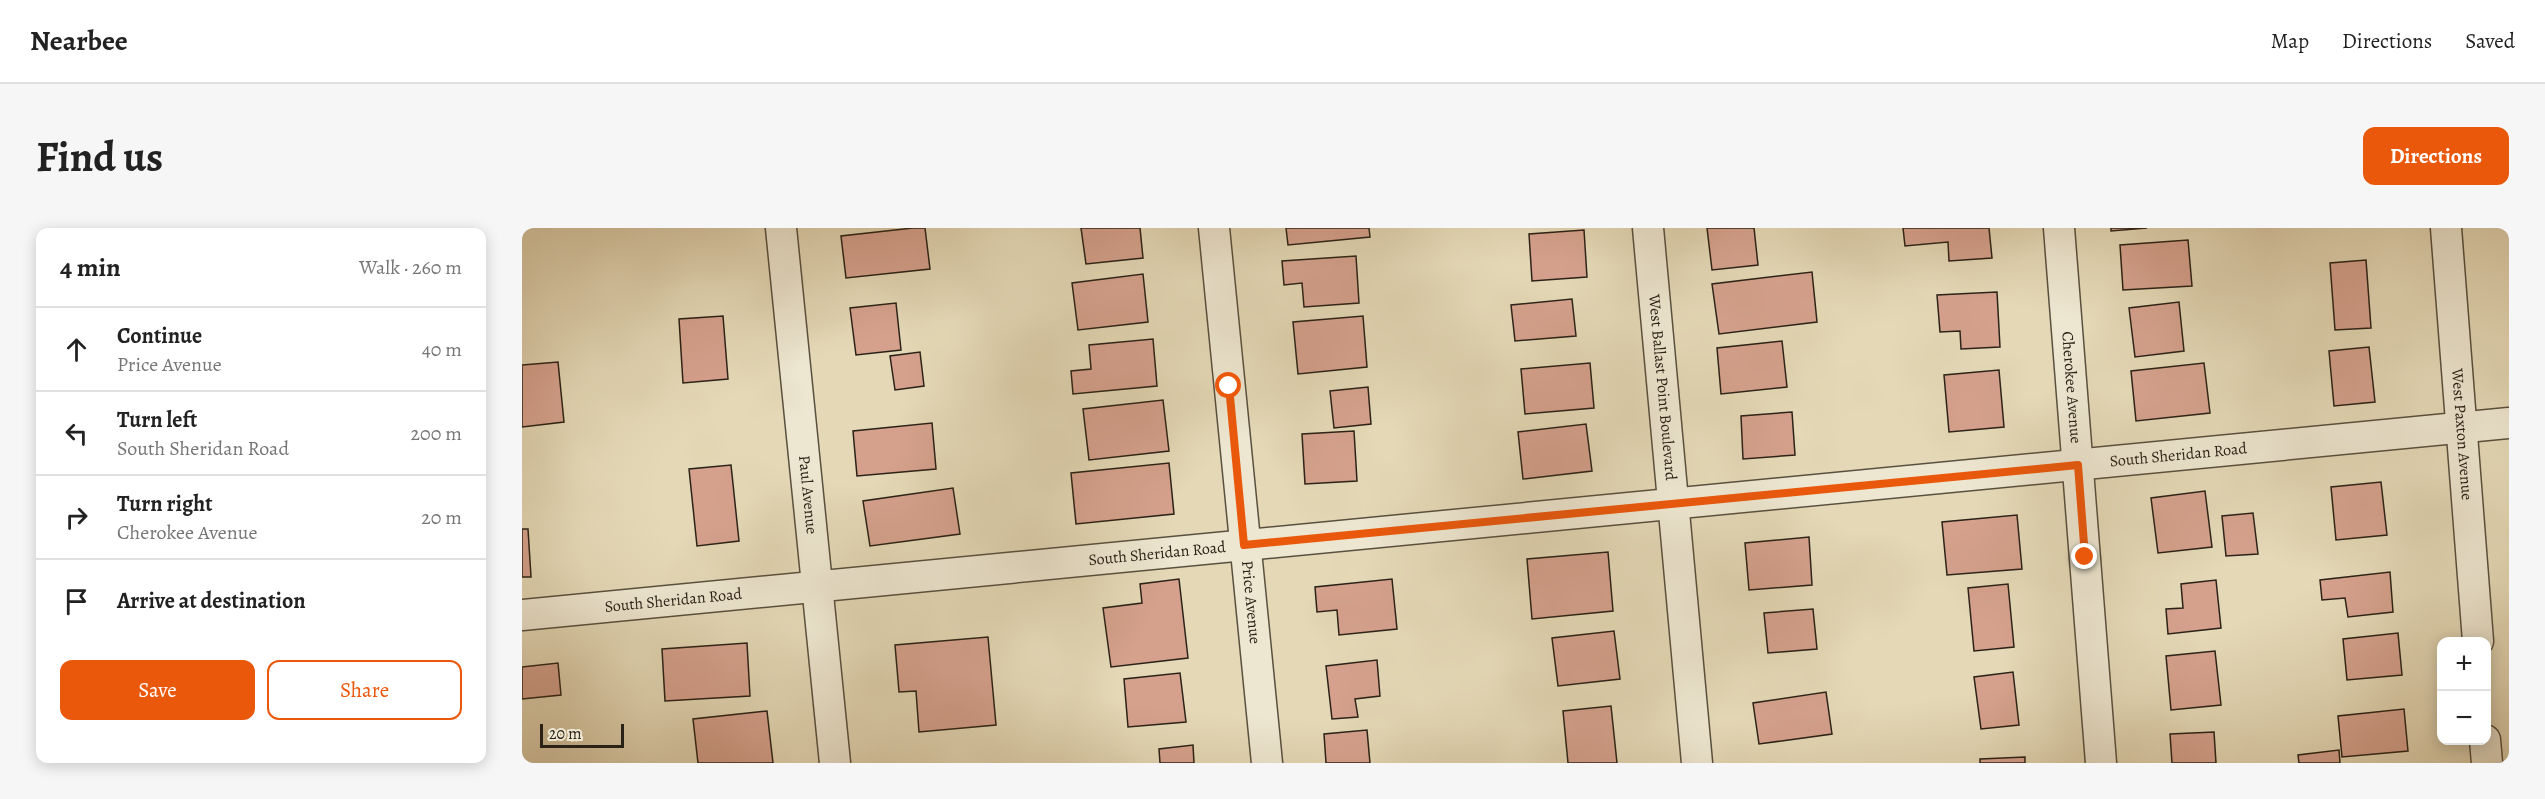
<!DOCTYPE html>
<html lang="en">
<head>
<meta charset="utf-8">
<style>
	:root { --surface:#fff; --page:#f6f6f6; --text:#222; --muted:#767676; --line:#e0e0e0; --accent:#ea580c }
	body { margin:0; font-family:Alegreya,serif; background:var(--page); color:var(--text) }
	.controls { position:absolute; right:18px; bottom:18px; display:grid; overflow:hidden; border-radius:12px; box-shadow:0 3px 15px #0003 }
	.controls button { width:54px; height:54px; display:grid; place-items:center; padding:0; border:0; border-bottom:2px solid var(--line); background:var(--surface); color:var(--text); font:30px sans-serif }
	.scale { position:absolute; left:18px; bottom:15px; width:84px; box-sizing:border-box; padding-left:6px; border:3px solid #2b2217; border-top:0; font-size:16px; line-height:21px; white-space:nowrap; color:#2b2217; -webkit-text-stroke:4px #ede6d0; paint-order:stroke }
	.stop { position:absolute; width:18px; height:18px; margin:-14px; border:4px solid #ea580c; border-radius:50%; background:#fff }
	.stop.end { background:#ea580c; border-color:#fff; box-shadow:0 2px 6px #0008 }
	.list { margin:0; padding:0; list-style:none }
	h2 { display:flex; justify-content:space-between; align-items:center; height:78px; margin:0; padding:0 24px; font-size:26px }
	h2 small { font-size:20px; font-weight:400; color:var(--muted) }
	.list li { display:grid; grid-template-columns:39px 1fr auto; gap:18px; align-items:center; box-sizing:border-box; height:84px; padding:0 24px; border-top:2px solid var(--line) }
	.list b { display:block; font-size:22px; white-space:nowrap }
	.list p { margin:0; font-size:20px; white-space:nowrap; color:var(--muted) }
	.list em { font-size:20px; font-style:normal; color:var(--muted) }
	.actions { display:flex; gap:12px; padding:18px 24px }
	.actions a { flex:1; padding:14px 0; border:2px solid var(--accent); border-radius:12px; text-align:center; font-size:21px; color:var(--accent) }
	.actions .main { background:var(--accent); color:#fff }
	.icon { flex:none; width:33px; height:33px; fill:none; stroke:currentColor; stroke-width:2; stroke-linecap:round; stroke-linejoin:round }
	.map { position:relative; flex:none; width:1987px; height:535px; overflow:hidden; border-radius:12px }
	header { display:flex; align-items:center; gap:36px; box-sizing:border-box; height:84px; padding:0 30px; background:var(--surface); border-bottom:2px solid var(--line) }
	header strong { font-size:28px }
	nav { display:flex; gap:33px; margin-inline-start:auto; font-size:21px }
	.intro { display:flex; align-items:center; justify-content:space-between; box-sizing:border-box; height:144px; padding:0 36px }
	h1 { margin:0; font-size:42px }
	.button { padding:15px 27px; border-radius:12px; background:var(--accent); color:#fff; font-size:21px; font-weight:700 }
	main { display:flex; gap:36px; padding:0 36px }
	aside { flex:1; background:var(--surface); border-radius:12px; box-shadow:0 3px 15px #0003 }
	.map>svg:first-child { display:block }
	.building { fill:#d5a18d; stroke:#2b2217; stroke-width:1.5 }
	.lines { fill:none; stroke-linecap:round; stroke-linejoin:round }
	.minor-casing { stroke:#59503f; stroke-width:33 }
	.minor { stroke:#ede6d0; stroke-width:30 }
	.route { stroke:#ea580c; stroke-width:8 }
	.labels { text-anchor:middle; dominant-baseline:central; stroke-width:4.5; stroke-linejoin:round; paint-order:stroke }
	.street-label { font-size:16px; fill:#2b2217; stroke:#ede6d0 }
</style>
</head>
<body>
<header>
<strong>Nearbee</strong>
<nav><a>Map</a><a>Directions</a><a>Saved</a></nav>
</header>
<div class="intro"><h1>Find us</h1><a class="button">Directions</a></div>
<main>
<aside>
<h2>4 min<small>Walk · 260 m</small></h2>
<ul class="list">
<li><svg class="icon" aria-label="ahead" viewBox="0 0 24 24"><path d="M12 20V5M6 11l6-6 6 6"/></svg><div><b>Continue</b><p>Price Avenue</p></div><em>40 m</em></li>
<li><svg class="icon" aria-label="left" viewBox="0 0 24 24"><path d="M17 20v-9H6M10 6l-5 5 5 5"/></svg><div><b>Turn left</b><p>South Sheridan Road</p></div><em>200 m</em></li>
<li><svg class="icon" aria-label="right" viewBox="0 0 24 24"><path d="M7 20v-9h11M14 6l5 5-5 5"/></svg><div><b>Turn right</b><p>Cherokee Avenue</p></div><em>20 m</em></li>
<li><svg class="icon" aria-label="arrive" viewBox="0 0 24 24"><path d="M6 21V4h12l-3 4 3 4H6"/></svg><div><b>Arrive at destination</b></div></li>
</ul>
<div class="actions"><a class="main">Save</a><a>Share</a></div>
</aside>
<div class="map">
<svg width="1987" height="535" viewBox="0 0 1987 535">
	<rect width="100%" height="100%" fill="#e4d8b6"/>
	<filter id="stains"><feTurbulence type="fractalNoise" baseFrequency=".00333" numOctaves="4"/><feColorMatrix values="0 0 0 0 .2 0 0 0 0 .09 0 0 0 0 .02 0 0 0 .5 -.17"/></filter>
	<radialGradient id="worn" r=".72"><stop offset=".6" stop-color="#630" stop-opacity="0"/><stop offset="1" stop-color="#630" stop-opacity=".3"/></radialGradient>
	<g class="building">
		<polygon points="391,0 403,0 408,41 324,50 319,8"/>
		<polygon points="559,0 618,0 621,30 564,36"/>
		<polygon points="764,0 847,0 848,9 766,17"/>
		<polygon points="1185,0 1232,0 1236,37 1190,42"/>
		<polygon points="1381,0 1467,0 1470,30 1427,33 1426,14 1383,18"/>
		<polygon points="1589,0 1625,0 1589,3"/>
		<polygon points="1062,2 1065,49 1010,53 1007,6"/>
		<polygon points="1666,12 1670,58 1601,62 1598,17"/>
		<polygon points="834,28 837,75 782,79 780,55 762,57 760,33"/>
		<polygon points="1844,32 1849,100 1813,102 1808,35"/>
		<polygon points="1290,44 1295,94 1197,106 1190,56"/>
		<polygon points="621,46 626,94 556,102 550,55"/>
		<polygon points="1475,64 1478,119 1439,121 1438,103 1418,104 1415,67"/>
		<polygon points="1050,71 1054,108 993,113 989,77"/>
		<polygon points="1657,74 1662,123 1613,129 1607,80"/>
		<polygon points="374,75 379,122 334,127 328,80"/>
		<polygon points="201,88 206,151 161,155 157,91"/>
		<polygon points="841,88 845,139 776,146 771,94"/>
		<polygon points="631,111 635,158 551,166 549,143 569,141 567,117"/>
		<polygon points="1260,113 1265,159 1199,166 1195,120"/>
		<polygon points="1847,119 1853,174 1812,178 1807,123"/>
		<polygon points="398,124 402,158 373,162 368,128"/>
		<polygon points="36,134 42,194 0,199 0,137"/>
		<polygon points="1068,135 1072,180 1003,186 999,141"/>
		<polygon points="1682,135 1688,185 1614,193 1609,143"/>
		<polygon points="1477,142 1482,199 1427,204 1422,147"/>
		<polygon points="846,159 849,196 812,200 808,163"/>
		<polygon points="641,172 647,223 567,232 561,181"/>
		<polygon points="1270,184 1273,227 1221,231 1219,188"/>
		<polygon points="410,195 414,241 335,248 331,203"/>
		<polygon points="1064,196 1070,243 1001,251 996,204"/>
		<polygon points="832,203 835,253 783,256 780,206"/>
		<polygon points="647,235 652,286 554,296 549,245"/>
		<polygon points="209,237 217,313 175,318 167,241"/>
		<polygon points="1859,254 1865,307 1814,312 1809,259"/>
		<polygon points="431,260 438,306 348,318 341,273"/>
		<polygon points="1683,263 1690,319 1636,325 1629,270"/>
		<polygon points="1731,285 1736,326 1704,328 1700,288"/>
		<polygon points="1495,287 1500,341 1425,347 1420,294"/>
		<polygon points="0,301 6,301 9,349 0,349"/>
		<polygon points="1287,309 1290,357 1227,362 1223,315"/>
		<polygon points="1086,324 1091,383 1010,391 1005,331"/>
		<polygon points="1868,344 1871,384 1826,389 1823,370 1800,372 1798,352"/>
		<polygon points="657,351 666,430 589,439 581,380 620,375 618,356"/>
		<polygon points="870,351 875,401 817,407 815,382 795,384 793,359"/>
		<polygon points="1694,352 1699,400 1646,406 1644,381 1661,380 1659,356"/>
		<polygon points="1486,356 1492,419 1452,423 1446,360"/>
		<polygon points="1291,381 1295,421 1246,425 1242,385"/>
		<polygon points="1092,403 1098,451 1036,458 1030,410"/>
		<polygon points="1876,405 1880,447 1825,452 1821,411"/>
		<polygon points="466,409 474,497 397,504 394,463 377,464 373,417"/>
		<polygon points="225,415 228,468 143,473 140,421"/>
		<polygon points="1693,423 1699,477 1649,482 1644,428"/>
		<polygon points="855,432 858,468 833,471 836,489 810,491 804,438"/>
		<polygon points="36,435 39,467 0,471 0,439"/>
		<polygon points="1491,444 1497,497 1459,501 1452,449"/>
		<polygon points="658,445 664,494 606,499 602,451"/>
		<polygon points="1304,464 1310,506 1237,516 1231,475"/>
		<polygon points="1089,478 1095,535 1046,535 1041,483"/>
		<polygon points="1882,481 1886,523 1820,529 1816,488"/>
		<polygon points="245,483 251,535 176,535 171,491"/>
		<polygon points="845,502 848,535 804,535 802,506"/>
		<polygon points="1692,504 1694,535 1650,535 1648,506"/>
		<polygon points="671,517 672,535 638,535 637,521"/>
		<polygon points="1817,522 1818,535 1777,535 1776,527"/>
		<polygon points="1503,529 1503,535 1458,535 1458,531"/>
	</g>
	<g class="lines">
		<defs>
			<g id="minor">
				<path id="s1" d="M259 0 313 535"/>
				<path id="s2" d="M692 0 745 535"/>
				<path id="s3" d="M1126 0 1175 535"/>
				<path id="s4" d="M1537 0 1579 535"/>
				<path id="s5" d="M1924 0 1956 413"/>
				<path id="s6" d="M0 387 1987 195"/>
				<polyline points="1963,512 1965,535"/>
			</g>
		</defs>
		<use href="#minor" class="minor-casing"/>
		<use href="#minor" class="minor"/>
	</g>
	<g class="lines">
		<polyline class="route" points="707,158 722,317 1556,237 1563,329"/>
	</g>
	<g class="labels">
		<g class="street-label">
			<text stroke="none"><textPath href="#s3" startOffset="160">West Ballast Point Boulevard</textPath></text>
			<text stroke="none"><textPath href="#s4" startOffset="160">Cherokee Avenue</textPath></text>
			<text stroke="none"><textPath href="#s5" startOffset="207">West Paxton Avenue</textPath></text>
			<text stroke="none"><textPath href="#s6" startOffset="1664">South Sheridan Road</textPath></text>
			<text stroke="none"><textPath href="#s1" startOffset="268">Paul Avenue</textPath></text>
			<text stroke="none"><textPath href="#s6" startOffset="638">South Sheridan Road</textPath></text>
			<text stroke="none"><textPath href="#s6" startOffset="152">South Sheridan Road</textPath></text>
			<text stroke="none"><textPath href="#s2" startOffset="376">Price Avenue</textPath></text>
		</g>
	</g>
	<rect width="100%" height="100%" filter="url(#stains)"/>
	<rect width="100%" height="100%" fill="url(#worn)"/>
</svg>
<div class="controls">
<button>+</button>
<button>−</button>
</div>
<div class="scale">20 m</div>
<div class="stop" style="left:707px;top:158px"></div>
<div class="stop end" style="left:1563px;top:329px"></div>
</div>
</main>
</body>
</html>
